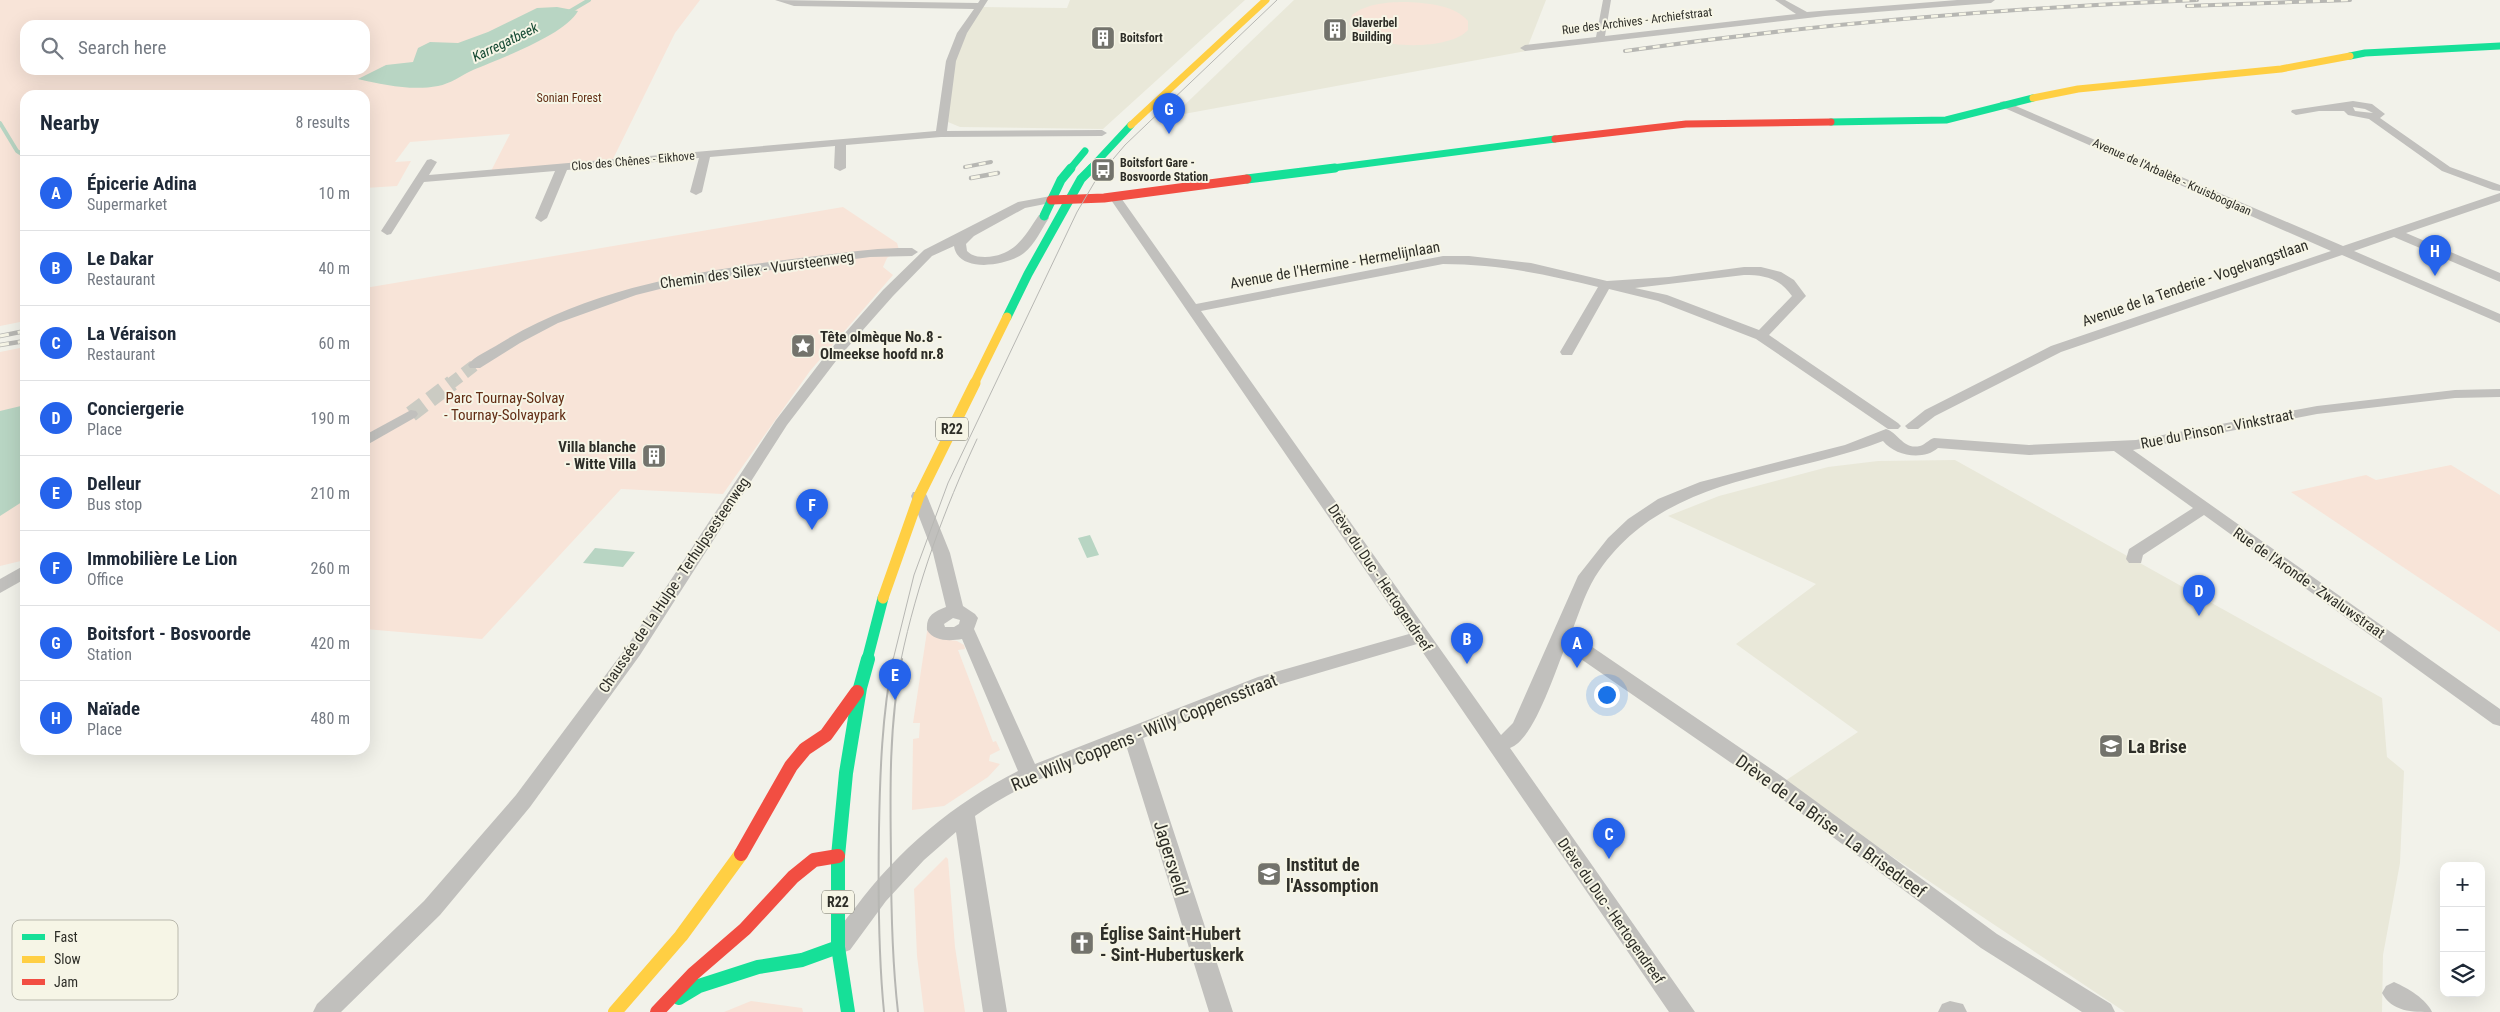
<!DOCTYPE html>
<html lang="en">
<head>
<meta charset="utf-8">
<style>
	:root { --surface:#fff; --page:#f2f2f3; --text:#1f2937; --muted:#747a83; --line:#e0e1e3; --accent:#2563eb }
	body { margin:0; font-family:"Roboto Condensed",sans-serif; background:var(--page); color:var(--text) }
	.controls { position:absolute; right:15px; bottom:15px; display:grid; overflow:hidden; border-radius:10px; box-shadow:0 5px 20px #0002 }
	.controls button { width:45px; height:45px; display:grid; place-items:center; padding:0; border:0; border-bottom:1px solid var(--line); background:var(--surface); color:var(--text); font:25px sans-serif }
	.you { position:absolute; left:1606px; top:694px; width:18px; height:18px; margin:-12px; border:4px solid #fff; border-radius:50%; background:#1a73e8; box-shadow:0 0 0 8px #1a73e833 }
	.badge { display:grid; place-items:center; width:32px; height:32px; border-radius:50%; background:var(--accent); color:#fff; font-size:16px; font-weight:700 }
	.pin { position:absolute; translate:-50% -41px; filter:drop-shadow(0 1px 2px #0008) }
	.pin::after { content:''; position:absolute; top:26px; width:18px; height:15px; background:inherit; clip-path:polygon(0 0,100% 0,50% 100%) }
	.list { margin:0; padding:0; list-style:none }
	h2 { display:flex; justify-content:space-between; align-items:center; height:65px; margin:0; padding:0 20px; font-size:21px }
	h2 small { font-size:16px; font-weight:400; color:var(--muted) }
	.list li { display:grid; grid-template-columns:32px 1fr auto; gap:15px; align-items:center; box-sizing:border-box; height:75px; padding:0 20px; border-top:1px solid var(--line) }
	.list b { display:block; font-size:19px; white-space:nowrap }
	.list p { margin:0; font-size:16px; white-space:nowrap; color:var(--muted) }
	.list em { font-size:16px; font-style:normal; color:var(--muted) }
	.icon { flex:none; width:28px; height:28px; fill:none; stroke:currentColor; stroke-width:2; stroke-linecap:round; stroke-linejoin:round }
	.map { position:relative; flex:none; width:2500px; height:1012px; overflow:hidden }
	.search { position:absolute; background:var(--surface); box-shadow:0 5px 20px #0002; left:20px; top:20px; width:350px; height:55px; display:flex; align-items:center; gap:12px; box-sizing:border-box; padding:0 18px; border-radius:15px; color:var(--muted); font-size:19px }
	.panel { position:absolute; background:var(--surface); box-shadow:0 5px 20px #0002; left:20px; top:90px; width:350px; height:665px; border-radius:15px }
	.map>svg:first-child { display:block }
	.built { fill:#e9e8d9 }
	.green { fill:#f8e4d8; fill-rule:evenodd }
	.water { fill:#b8d5c3 }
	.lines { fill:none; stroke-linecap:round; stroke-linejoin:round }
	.stream { stroke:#b8d5c3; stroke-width:4 }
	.street-tunnel-far1 { stroke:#cbcbc3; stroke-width:12; stroke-dasharray:12 6; stroke-linecap:butt }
	.street-tunnel { stroke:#cbcbc3; stroke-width:16; stroke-dasharray:16 8; stroke-linecap:butt }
	.street { fill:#c1c0bd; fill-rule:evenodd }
	.fast-far3 { stroke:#16e098; stroke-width:7 }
	.fast-far2 { stroke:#16e098; stroke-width:9 }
	.fast-far1 { stroke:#16e098; stroke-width:11 }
	.fast { stroke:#16e098; stroke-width:14 }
	.slow-far3 { stroke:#ffcf43; stroke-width:7 }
	.slow-far2 { stroke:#ffcf43; stroke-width:9 }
	.slow-far1 { stroke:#ffcf43; stroke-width:11 }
	.slow { stroke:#ffcf43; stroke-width:14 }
	.jam-far2 { stroke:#f24e42; stroke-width:7 }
	.jam-far1 { stroke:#f24e42; stroke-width:9 }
	.jam { stroke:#f24e42; stroke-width:14 }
	.tram-far1 { stroke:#b7b7b3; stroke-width:1 }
	.tram { stroke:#b7b7b3; stroke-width:2 }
	.rail-far1-casing { stroke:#b7b7b3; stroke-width:4 }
	.rail-casing { stroke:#b7b7b3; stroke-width:4.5 }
	.rail-far1 { stroke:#f6f5e6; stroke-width:2.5; stroke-dasharray:7; stroke-linecap:butt }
	.rail { stroke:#f6f5e6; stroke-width:3; stroke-dasharray:9; stroke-linecap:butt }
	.labels { text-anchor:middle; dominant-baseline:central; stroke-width:4; stroke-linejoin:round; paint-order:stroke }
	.far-street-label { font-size:12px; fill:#2e2e28; stroke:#f6f5e6 }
	.far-poi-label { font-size:12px; font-weight:bold; fill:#2e2e28; stroke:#f6f5e6; text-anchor:start }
	.far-park-label { font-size:12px; fill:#622d14; stroke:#f6f5e6 }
	.far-water-label { font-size:14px; font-style:italic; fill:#144932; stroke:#f6f5e6 }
	.shield { fill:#f6f5e6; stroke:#6a6a61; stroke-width:1 }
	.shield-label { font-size:14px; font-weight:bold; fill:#2e2e28 }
	.street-label { font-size:15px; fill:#2e2e28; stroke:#f6f5e6 }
	.poi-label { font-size:15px; font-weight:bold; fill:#2e2e28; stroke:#f6f5e6; text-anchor:start }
	.park-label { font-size:15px; fill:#622d14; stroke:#f6f5e6 }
	.near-street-label { font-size:18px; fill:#2e2e28; stroke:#f6f5e6 }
	.near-poi-label { font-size:18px; font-weight:bold; fill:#2e2e28; stroke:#f6f5e6; text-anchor:start }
	.key { fill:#f6f5e6; stroke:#bab9ad; stroke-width:1 }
	.key-label { font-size:14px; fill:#2e2e28 }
</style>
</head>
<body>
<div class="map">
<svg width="2500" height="1012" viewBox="0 0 2500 1012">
	<rect width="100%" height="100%" fill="#f2f2ea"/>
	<g class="built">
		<polygon points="1070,0 1245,0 1103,129 960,127 948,122 953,60 965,32 981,7 1067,8"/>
		<polygon points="1294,0 1546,0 1526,51 1173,116"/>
		<polygon points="1955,460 2382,698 2387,757 2404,771 2400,863 2383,955 2382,1012 2125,1012 1782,783 1858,732 1736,644 1816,584 1668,516 1719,496 1828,467 1878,461"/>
	</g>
	<g class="green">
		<path d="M0 0H700L675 33 612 161 491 171 510 134 410 142 395 162 411 161 397 186 365 188V95H25V321L0 326ZM25 25H365V70H25Z"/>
		<path d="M1408 2C1427 3 1455 5 1468 21V30C1449 52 1364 50 1349 24L1352 15C1367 3 1389 2 1408 2Z"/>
		<polygon points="843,207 897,243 899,250 887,258 883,267 893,275 810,371 723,494 621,489 482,639 365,629 365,288"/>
		<polygon points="25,347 25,560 0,566 0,352"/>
		<polygon points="2451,465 2500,495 2500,632 2291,492 2366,475 2376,480"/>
		<polygon points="928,625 943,639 957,641 964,645 965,649 958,650 993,742 996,741 1000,750 990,755 989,761 1000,764 988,777 944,806 912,810 913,739 919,738 920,723 913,723"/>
		<polygon points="946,857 948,859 955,947 965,1012 924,1012 917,956 914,889"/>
		<polygon points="751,1001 802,1008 803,1012 724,1012"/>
	</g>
	<g class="water">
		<path d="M557 7 578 11C565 35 499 59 473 70 462 75 450 84 438 86 412 91 384 85 358 79L386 65 413 62 418 48 430 42 458 43 488 32 537 8Z"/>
		<polygon points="25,405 25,500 0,516 0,411"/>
		<polygon points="1090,535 1099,555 1087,558 1078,538"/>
		<polygon points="595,548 635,552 623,567 583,563"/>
	</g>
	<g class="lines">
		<g class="stream">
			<polyline points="567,13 589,0"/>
			<polyline points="0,123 17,151 25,156"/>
		</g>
		<polyline class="street-tunnel-far1" points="450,384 475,365"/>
		<polyline class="street-tunnel" points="411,414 452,383"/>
		<g class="street">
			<polygon points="775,0 978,3 980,0 988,0 967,33 956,61 947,131 1102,130 1107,133 1102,136 941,137 846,145 846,168 840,171 834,168 835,146 710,157 702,192 696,195 690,192 699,158 567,170 547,218 541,222 535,218 555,171 424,182 391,234 387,235 381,231 427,160 431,159 437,162 429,175 936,131 946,61 957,33 974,9 794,6"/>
			<polygon points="1603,0 1611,0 1605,36 1796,14 1775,0 1785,0 1807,12 1957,0 1995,0 1991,3 1825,16 1525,51 1520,48 1525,45 1596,37"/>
			<polygon points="2004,101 2343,246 2500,193 2500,201 2406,233 2500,273 2500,282 2394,237 2354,251 2500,314 2500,323 2342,255 2061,352 1935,416 1918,429 1908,429 1905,426 1925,410 2051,346 2331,251 2000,106 2000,102"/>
			<path d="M2353 101 2372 104 2385 114 2380 118 2450 167 2500 185V191L2493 190 2442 171 2369 119 2348 115 2344 111H2319L2296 115 2291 112 2292 110ZM2353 107 2365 109 2373 113 2355 111Z"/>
			<path d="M1115 193 1119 195 1196 304 1443 256H1469L1531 263 1607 281 1669 277 1744 267H1761L1781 272 1794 280 1806 296 1769 335 1898 423 1901 426 1898 429H1888L1756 339 1658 301 1609 289 1572 355H1562L1560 352 1598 287C1546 274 1496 264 1443 264L1201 311 1501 735 1513 723 1578 576 1608 538 1628 519 1658 499 1700 482 1845 445 1886 429C1899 433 1903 450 1920 446 1926 444 1928 440 1934 438L2029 445 2136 440 2317 406 2455 390 2500 389V397L2455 398 2317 414 2133 450 2500 709V726L2493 724 2204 515 2143 555 2141 563H2129L2126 559 2129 549 2193 508 2114 451 2029 455 1938 448C1923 461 1895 456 1883 441 1781 480 1660 475 1595 577 1584 595 1578 617 1570 636L1582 640 1780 775 1997 934 2111 1004 2115 1012H2082L1981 948 1766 787 1565 648C1555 671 1534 740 1510 748L1695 1012H1669L1417 644 1271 687 1143 738 1233 1012H1209L1126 745C1073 765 1021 783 975 816L1007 1012H983L956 832 924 860 886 901 850 950 842 953 834 950 831 943C837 930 846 919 855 908 898 850 954 803 1018 771L962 639C951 641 934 642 927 630 926 616 933 612 946 607L933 553 911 496 913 492H925L927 496 950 553 963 606 975 614 978 618 974 629 1035 764 1258 677 1409 634 1109 197ZM1744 275C1765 275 1779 278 1792 296L1759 330 1667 295 1635 288ZM953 618 960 620 959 624 954 627H945L944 624Z"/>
			<path d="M1051 196 1055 198V202L1025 208 974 236 966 244 967 251C972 256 978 257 985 257 1015 256 1024 237 1039 215H1047L1049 218C1041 230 1035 244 1024 253 1008 266 958 274 954 246L932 256 893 296 839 357 787 425 640 655 530 807 440 915 341 1012H313L317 1004 424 901 516 795 628 645 776 420 829 351 883 290 924 250 1018 202Z"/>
			<path d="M898 248H912L918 252 912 256 870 257 756 272 672 286 636 295 558 323 520 343 480 368H470L468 365C474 356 490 350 499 344 588 289 691 272 792 259 828 255 863 249 898 248Z"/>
			<polygon points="411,410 416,411 418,414 416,417 365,446 365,435"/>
			<polygon points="25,565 25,579 0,593 0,579"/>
			<path d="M2394 982C2408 988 2426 999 2432 1012 2412 1012 2392 1012 2382 993L2386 986Z"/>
			<polygon points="1950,1001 1963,1004 1967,1012 1938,1012 1942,1004"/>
		</g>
		<g class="fast-far3">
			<polyline points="2350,56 2365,53 2500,46"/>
			<polyline points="1831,122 1946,120 2033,98"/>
			<polyline points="1070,169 1085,151"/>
			<polyline points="1090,169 1131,125"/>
			<polyline points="1325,169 1555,139"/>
		</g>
		<g class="fast-far2">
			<polyline points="1247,179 1335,168"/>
			<polyline points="1044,216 1061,180 1071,168"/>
			<polyline points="1007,317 1028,274 1081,179 1092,168"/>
		</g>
		<polyline class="fast-far1" points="867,660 883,598"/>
		<g class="fast">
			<polyline points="679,998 699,986 758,967 802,960 838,947"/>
			<polyline points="848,1012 838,947 838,856 846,773 860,688 868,659"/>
		</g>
		<g class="slow-far3">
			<polyline points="2033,98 2078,89 2281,69 2350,56"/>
			<polyline points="1131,125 1266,0"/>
		</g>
		<polyline class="slow-far2" points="974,384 1007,317"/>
		<polyline class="slow-far1" points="883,598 919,496 975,383"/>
		<polyline class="slow" points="615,1012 681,936 741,854"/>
		<polyline class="jam-far2" points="1555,139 1686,124 1831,122"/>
		<polyline class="jam-far1" points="1051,200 1104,198 1247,179"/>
		<g class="jam">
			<polyline points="741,854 791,766 805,749 826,735 857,692"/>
			<polyline points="657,1012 693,974 745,929 793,877 814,860 838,856"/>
		</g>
		<g class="tram-far1">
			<polyline points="893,660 914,575 948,483 1077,212 1097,178 1125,145 1277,0"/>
			<path d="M901 660C917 583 944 510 977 439"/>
		</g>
		<g class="tram">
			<path d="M884 1012C878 951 878 890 879 829 880 772 882 715 893 659"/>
			<path d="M898 1012C892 960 891 908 891 856 890 790 889 723 902 659"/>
		</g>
		<defs>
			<g id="rail-far1">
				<polyline points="2187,6 2350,0"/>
				<path d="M1625 51C1815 24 2005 8 2197 0"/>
				<polyline points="965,167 991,162"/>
			</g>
			<g id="rail">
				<polyline points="971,178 998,173"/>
				<polyline points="0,336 25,331"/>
				<polyline points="0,345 25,341"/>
			</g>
		</defs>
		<use href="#rail-far1" class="rail-far1-casing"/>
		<use href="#rail" class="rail-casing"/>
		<use href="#rail-far1" class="rail-far1"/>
		<use href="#rail" class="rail"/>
	</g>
	<defs>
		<symbol id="building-square" viewBox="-11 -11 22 22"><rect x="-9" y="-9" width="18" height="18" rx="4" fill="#73736c" stroke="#f6f5e6"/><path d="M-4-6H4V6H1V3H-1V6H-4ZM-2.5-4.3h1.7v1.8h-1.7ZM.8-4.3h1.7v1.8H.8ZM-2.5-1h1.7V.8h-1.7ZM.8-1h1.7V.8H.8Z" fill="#fff"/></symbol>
		<symbol id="bus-square" viewBox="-11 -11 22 22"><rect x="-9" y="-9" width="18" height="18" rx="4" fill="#73736c" stroke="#f6f5e6"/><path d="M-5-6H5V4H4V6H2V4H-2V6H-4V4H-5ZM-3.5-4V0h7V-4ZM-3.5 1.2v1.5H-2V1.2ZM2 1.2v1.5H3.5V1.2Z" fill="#fff"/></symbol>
		<symbol id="sight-square" viewBox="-11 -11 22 22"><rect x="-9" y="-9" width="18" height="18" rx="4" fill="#73736c" stroke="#f6f5e6"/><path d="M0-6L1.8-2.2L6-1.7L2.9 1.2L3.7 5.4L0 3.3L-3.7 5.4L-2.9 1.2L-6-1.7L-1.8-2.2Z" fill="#fff"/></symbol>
		<symbol id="school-square" viewBox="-11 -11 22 22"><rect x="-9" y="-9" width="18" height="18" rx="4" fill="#73736c" stroke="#f6f5e6"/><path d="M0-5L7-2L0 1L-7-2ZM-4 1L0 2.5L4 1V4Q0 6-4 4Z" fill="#fff"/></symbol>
		<symbol id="church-square" viewBox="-11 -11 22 22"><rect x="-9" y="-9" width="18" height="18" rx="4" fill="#73736c" stroke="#f6f5e6"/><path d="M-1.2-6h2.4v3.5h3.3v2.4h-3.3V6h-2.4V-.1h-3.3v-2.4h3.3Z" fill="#fff"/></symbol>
	</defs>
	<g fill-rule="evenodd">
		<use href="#building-square" x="1321" y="16" width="28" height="28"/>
		<use href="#building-square" x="1089" y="24" width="28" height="28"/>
		<use href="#bus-square" x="1089" y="156" width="28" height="28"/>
		<use href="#sight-square" x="789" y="332" width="28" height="28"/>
		<use href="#building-square" x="640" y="442" width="28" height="28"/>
		<use href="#school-square" x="2097" y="732" width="28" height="28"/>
		<use href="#school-square" x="1255" y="860" width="28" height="28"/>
		<use href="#church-square" x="1068" y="929" width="28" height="28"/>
	</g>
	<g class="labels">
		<g class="far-street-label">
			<text transform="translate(1637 21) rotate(-7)">Rue des Archives - Archiefstraat</text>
			<text transform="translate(633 161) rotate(-5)">Clos des Chênes - Eikhove</text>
			<text transform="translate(2172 177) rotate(24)">Avenue de l'Arbalète - Kruisbooglaan</text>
		</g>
		<g class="far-poi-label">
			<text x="1352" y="23">Glaverbel<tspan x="1352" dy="14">Building</tspan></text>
			<text x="1120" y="38">Boitsfort</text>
			<text x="1120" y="163">Boitsfort Gare -<tspan x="1120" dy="14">Bosvoorde Station</tspan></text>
		</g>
		<g class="far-park-label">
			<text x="569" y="98">Sonian Forest</text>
		</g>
		<g class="far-water-label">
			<text transform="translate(505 42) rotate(-26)">Karregatbeek</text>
		</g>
		<g class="shield">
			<rect x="936" y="417.5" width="32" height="23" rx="4"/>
			<rect x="822" y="890.5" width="32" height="23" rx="4"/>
		</g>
		<g class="shield-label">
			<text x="952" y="429">R22</text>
			<text x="838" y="902">R22</text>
		</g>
		<g class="street-label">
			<text transform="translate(1335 265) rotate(-10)">Avenue de l'Hermine - Hermelijnlaan</text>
			<text transform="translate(757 270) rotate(-8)">Chemin des Silex - Vuursteenweg</text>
			<text transform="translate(2195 283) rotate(-19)">Avenue de la Tenderie - Vogelvangstlaan</text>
			<text transform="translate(2217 429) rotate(-11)">Rue du Pinson - Vinkstraat</text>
			<text transform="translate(1380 578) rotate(56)">Drève du Duc - Hertogendreef</text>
			<text transform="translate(2309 583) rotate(35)">Rue de l'Aronde - Zwaluwstraat</text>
			<text transform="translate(674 585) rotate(-56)">Chaussée de La Hulpe - Terhulpsesteenweg</text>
			<text transform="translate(1611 911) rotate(55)">Drève du Duc - Hertogendreef</text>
		</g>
		<g class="poi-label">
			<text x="820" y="337">Tête olmèque No.8 -<tspan x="820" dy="17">Olmeekse hoofd nr.8</tspan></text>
			<text x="636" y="447" text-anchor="end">Villa blanche<tspan x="636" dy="17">- Witte Villa</tspan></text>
		</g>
		<g class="park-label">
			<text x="505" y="398">Parc Tournay-Solvay<tspan x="505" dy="17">- Tournay-Solvaypark</tspan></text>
		</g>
		<g class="near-street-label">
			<text transform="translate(1144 732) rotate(-22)">Rue Willy Coppens - Willy Coppensstraat</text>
			<text transform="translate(1831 826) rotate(36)">Drève de La Brise - La Brisedreef</text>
			<text transform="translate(1171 858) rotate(73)">Jagersveld</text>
		</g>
		<g class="near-poi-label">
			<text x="2128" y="746">La Brise</text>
			<text x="1286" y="864">Institut de<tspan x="1286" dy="21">l'Assomption</tspan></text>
			<text x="1100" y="933">Église Saint-Hubert<tspan x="1100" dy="21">- Sint-Hubertuskerk</tspan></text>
		</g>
	</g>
	<rect x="12" y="920" width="166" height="80" rx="8" class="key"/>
	<rect x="22" y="934" width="23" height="6" fill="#16e098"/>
	<rect x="22" y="956" width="23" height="7" fill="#ffcf43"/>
	<rect x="22" y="979" width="23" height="6" fill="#f24e42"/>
	<g class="key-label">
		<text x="54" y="942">Fast</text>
		<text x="54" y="964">Slow</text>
		<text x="54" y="987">Jam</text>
	</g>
</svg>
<div class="controls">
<button>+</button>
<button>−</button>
<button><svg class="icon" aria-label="layers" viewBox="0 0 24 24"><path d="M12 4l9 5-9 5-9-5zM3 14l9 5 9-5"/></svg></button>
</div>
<div class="you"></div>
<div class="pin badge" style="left:1577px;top:668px">A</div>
<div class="pin badge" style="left:1467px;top:664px">B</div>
<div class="pin badge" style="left:1609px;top:859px">C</div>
<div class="pin badge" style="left:2199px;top:616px">D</div>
<div class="pin badge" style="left:895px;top:700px">E</div>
<div class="pin badge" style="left:812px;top:530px">F</div>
<div class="pin badge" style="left:1169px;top:134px">G</div>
<div class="pin badge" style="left:2435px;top:276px">H</div>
<div class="search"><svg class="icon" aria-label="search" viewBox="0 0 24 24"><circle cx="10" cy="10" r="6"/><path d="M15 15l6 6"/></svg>Search here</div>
<section class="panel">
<h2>Nearby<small>8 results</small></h2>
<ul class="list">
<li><span class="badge">A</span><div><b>Épicerie Adina</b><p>Supermarket</p></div><em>10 m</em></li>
<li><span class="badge">B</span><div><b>Le Dakar</b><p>Restaurant</p></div><em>40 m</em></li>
<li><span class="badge">C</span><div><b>La Véraison</b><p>Restaurant</p></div><em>60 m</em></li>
<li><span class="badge">D</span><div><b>Conciergerie</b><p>Place</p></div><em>190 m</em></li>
<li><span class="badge">E</span><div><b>Delleur</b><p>Bus stop</p></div><em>210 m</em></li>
<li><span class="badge">F</span><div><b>Immobilière Le Lion</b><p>Office</p></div><em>260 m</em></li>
<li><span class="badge">G</span><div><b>Boitsfort - Bosvoorde</b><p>Station</p></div><em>420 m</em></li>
<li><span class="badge">H</span><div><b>Naïade</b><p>Place</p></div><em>480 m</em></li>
</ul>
</section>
</div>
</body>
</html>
